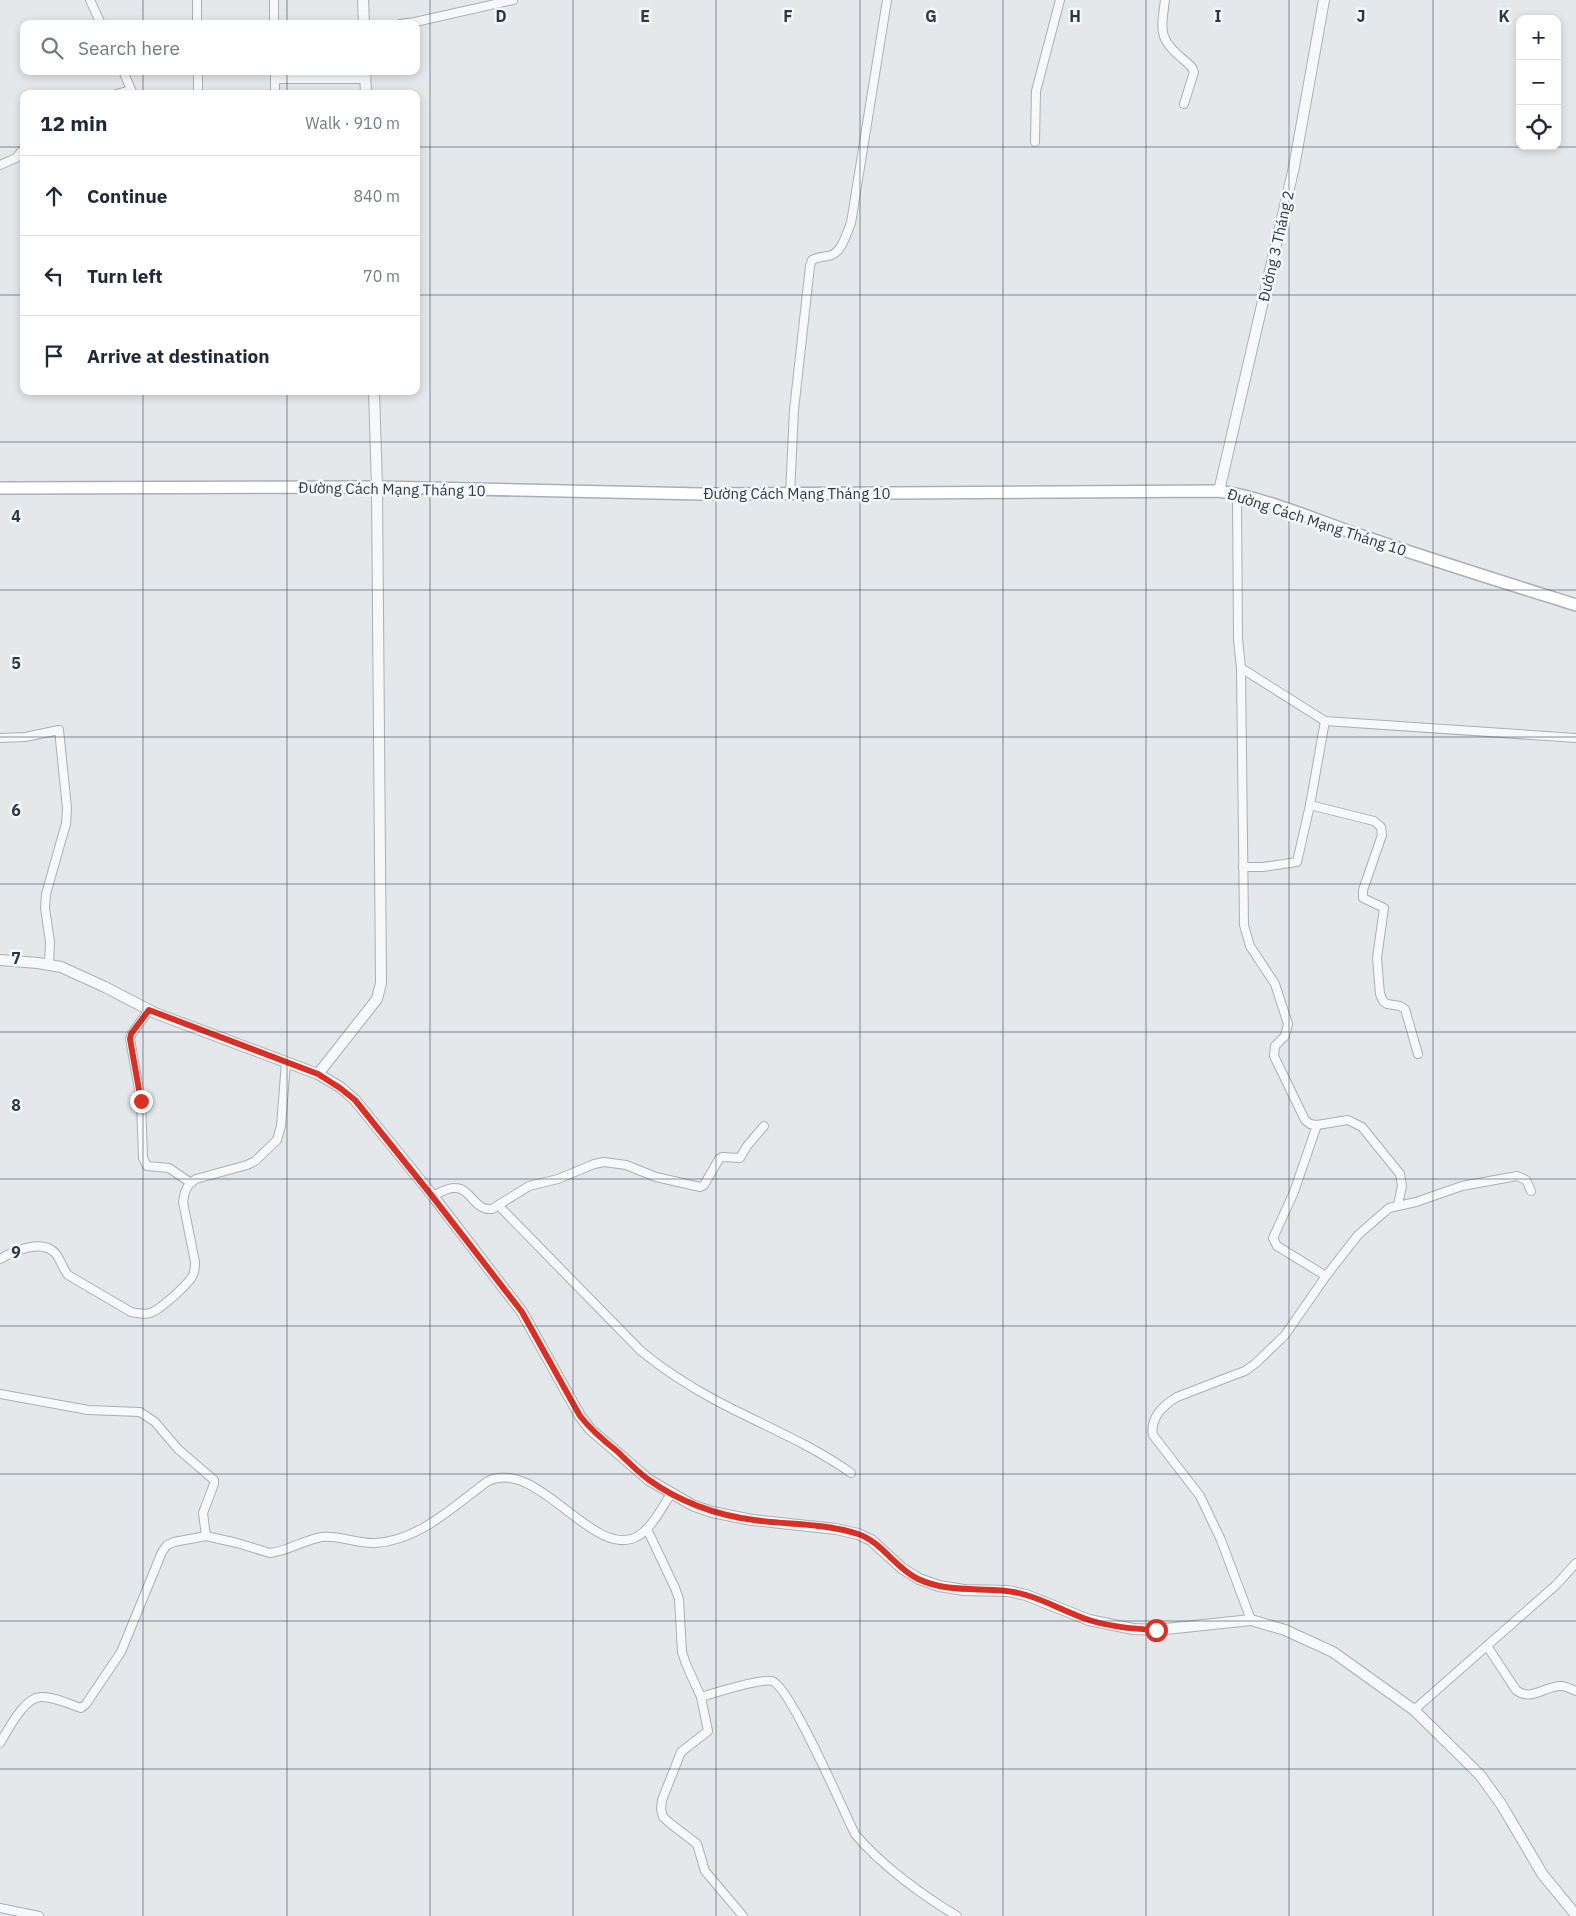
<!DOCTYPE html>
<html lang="en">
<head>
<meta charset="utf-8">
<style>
	:root { --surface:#fff; --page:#f6f6f7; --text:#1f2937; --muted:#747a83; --line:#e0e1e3 }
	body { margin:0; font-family:"IBM Plex Sans",sans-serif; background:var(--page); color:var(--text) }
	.controls { position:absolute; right:15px; top:15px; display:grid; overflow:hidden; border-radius:10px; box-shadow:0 2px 8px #0003 }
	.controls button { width:45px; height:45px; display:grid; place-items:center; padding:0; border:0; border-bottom:1px solid var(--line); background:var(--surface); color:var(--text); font:25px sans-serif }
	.stop { position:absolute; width:15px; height:15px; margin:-11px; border:4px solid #d93025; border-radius:50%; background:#fff }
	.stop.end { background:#d93025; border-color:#fff; box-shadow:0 1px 5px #0008 }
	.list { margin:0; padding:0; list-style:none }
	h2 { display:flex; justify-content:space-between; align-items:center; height:65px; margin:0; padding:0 20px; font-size:21px }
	h2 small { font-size:16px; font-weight:400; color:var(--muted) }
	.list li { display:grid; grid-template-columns:32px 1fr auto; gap:15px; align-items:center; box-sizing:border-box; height:80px; padding:0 20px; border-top:1px solid var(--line) }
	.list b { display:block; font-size:19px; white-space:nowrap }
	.list em { font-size:16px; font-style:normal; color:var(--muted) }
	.icon { flex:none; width:28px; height:28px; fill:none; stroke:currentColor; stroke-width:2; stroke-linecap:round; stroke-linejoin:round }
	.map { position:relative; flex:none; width:1576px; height:1916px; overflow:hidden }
	.search { position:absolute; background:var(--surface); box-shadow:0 2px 8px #0003; left:20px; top:20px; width:400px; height:55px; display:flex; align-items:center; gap:12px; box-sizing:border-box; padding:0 18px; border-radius:10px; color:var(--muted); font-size:19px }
	.panel { position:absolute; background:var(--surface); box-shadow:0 2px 8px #0003; left:20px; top:90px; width:400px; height:305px; border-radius:10px }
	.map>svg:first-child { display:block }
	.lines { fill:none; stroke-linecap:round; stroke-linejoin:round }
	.minor-casing { stroke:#a9b0b5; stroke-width:10 }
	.tertiary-casing { stroke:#a9b0b5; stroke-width:12 }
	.secondary-casing { stroke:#a9b0b5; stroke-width:14 }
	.minor { stroke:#f7f8f9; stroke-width:8 }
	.tertiary { stroke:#f7f8f9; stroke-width:10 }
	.secondary { stroke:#fff; stroke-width:11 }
	.route { stroke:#d93025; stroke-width:6 }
	.grid { fill:none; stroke:#2d3842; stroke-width:1; stroke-opacity:0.55 }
	.labels { text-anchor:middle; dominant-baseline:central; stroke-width:5; stroke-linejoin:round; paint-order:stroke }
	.street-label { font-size:15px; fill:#2d3842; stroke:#f4f7f8 }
	.grid-label { font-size:16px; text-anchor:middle; font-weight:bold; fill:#2d3842; stroke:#f4f7f8; stroke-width:5; stroke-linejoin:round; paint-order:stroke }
</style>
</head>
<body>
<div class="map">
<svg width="1576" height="1916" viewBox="0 0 1576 1916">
	<rect width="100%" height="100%" fill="#e4e8eb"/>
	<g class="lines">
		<defs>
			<g id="minor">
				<polyline points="90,0 101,24"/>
				<polyline points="197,0 197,24"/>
				<polyline points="274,0 274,24"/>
				<path d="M1165 0C1161 31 1158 39 1184 60 1189 65 1192 65 1194 72L1184 104"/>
				<polyline points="400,24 415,22 513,0"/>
				<polyline points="123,71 133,94"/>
				<polyline points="198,71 198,94"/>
				<polyline points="275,71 275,94"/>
				<polyline points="275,79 365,79"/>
				<polyline points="116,94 131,90"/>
				<polyline points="1035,142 1036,91 1060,0"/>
				<polyline points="0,165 16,158 24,148"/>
				<path d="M790 494 794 410 810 266 812 260C818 257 822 257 828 256 842 254 846 234 851 223L887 0"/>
				<polyline points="1237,494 1238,639 1241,668 1244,925 1250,946 1275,984 1288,1024 1285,1036 1275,1046 1274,1056 1305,1120 1310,1124 1317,1125 1348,1120 1362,1127 1400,1174 1402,1186 1398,1204"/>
				<polyline points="1241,668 1325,721 1576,738"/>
				<polyline points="0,738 25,737 59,730 67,808 66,824 61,841 46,894 45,908 50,942 49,965"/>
				<polyline points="1310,805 1374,821 1381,827 1382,835 1363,890 1363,898 1384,908 1377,958 1380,994 1383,1001 1387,1004 1400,1006 1405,1009 1418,1054"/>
				<polyline points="1243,867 1263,867 1297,862 1310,805 1325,721"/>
				<polyline points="149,1010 131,1035 130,1039 141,1101 143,1158 147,1166 169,1168 191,1183"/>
				<polyline points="1317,1125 1294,1192 1273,1238 1277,1246 1326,1276"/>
				<path d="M433 1196C439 1193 448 1187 455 1188 471 1188 474 1211 492 1209L529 1186 558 1179 594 1164 604 1162 626 1165 656 1177 700 1187 704 1185 719 1159 722 1157 740 1158 747 1146 764 1126"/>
				<path d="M499 1206 641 1351C664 1370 689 1386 715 1400 760 1424 809 1443 851 1473"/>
				<path d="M0 1259C14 1251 43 1238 56 1254 61 1261 63 1269 68 1275L131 1312C137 1313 144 1315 150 1313 160 1310 186 1286 192 1277 195 1272 195 1267 195 1262L183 1202 185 1192 189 1184 196 1179 247 1165 255 1161 277 1140 281 1126 286 1062"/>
				<polyline points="0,1394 88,1410 140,1412 155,1422 178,1449 214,1480 214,1484 203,1513 206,1536"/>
				<polyline points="647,1529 675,1588 679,1599 682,1652 686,1664 701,1697 708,1731 681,1752 662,1800 661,1809 663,1817 671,1824 697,1844 705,1871 743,1916"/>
				<path d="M1251 1620 1221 1540 1200 1496 1153 1435C1150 1418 1162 1406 1177 1397L1234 1375 1245 1371 1256 1363 1285 1335 1326 1276 1358 1235 1389 1208 1416 1202 1462 1186 1517 1176 1526 1180 1531 1191"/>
				<path d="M1487 1646 1516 1690C1531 1702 1544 1686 1561 1686 1566 1686 1571 1689 1576 1691"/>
				<path d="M701 1697C714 1693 762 1678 772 1681 790 1686 843 1810 855 1834 880 1864 923 1896 957 1916"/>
				<polyline points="1414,1710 1556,1585 1576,1563"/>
				<path d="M0 1743C8 1730 24 1698 40 1697 54 1696 68 1704 81 1708L86 1704 121 1652 162 1552 167 1545 174 1542 206 1536 237 1543 270 1553C288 1551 304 1540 322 1537 340 1535 357 1544 375 1543 419 1541 455 1505 488 1481 538 1457 594 1562 638 1536 652 1528 662 1507 671 1494"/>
				<polyline points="0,1908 39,1916"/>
			</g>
			<g id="tertiary">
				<polyline points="363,0 364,24"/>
				<polyline points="365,71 366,94"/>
				<polyline points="1219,491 1294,167 1324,0"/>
				<polyline points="0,960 38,963 61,967 105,987 155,1013 318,1074 340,1087 355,1100 433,1196 522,1312 580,1416 590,1429 649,1480 692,1505 712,1512 752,1520 836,1529 858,1534 871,1540 903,1569 919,1579 939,1586 964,1590 1008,1591 1026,1595 1089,1620 1133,1629 1156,1630 1251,1620 1285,1630 1333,1652 1414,1710 1480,1775 1501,1804 1543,1875 1576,1915"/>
				<polyline points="318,1074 377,999 381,983 377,487 374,391"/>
			</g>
			<path id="secondary" d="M0 488 377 487 701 494 1219 491C1269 499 1318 521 1365 537 1435 561 1506 583 1576 605"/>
		</defs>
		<use href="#minor" class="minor-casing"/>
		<use href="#tertiary" class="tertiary-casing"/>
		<use href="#secondary" class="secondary-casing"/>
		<use href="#minor" class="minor"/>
		<use href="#tertiary" class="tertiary"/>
		<use href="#secondary" class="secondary"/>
	</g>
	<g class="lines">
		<path class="route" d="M141 1101 130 1039 131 1034 149 1010 318 1074 340 1088 355 1100 432 1196 522 1312 580 1416C591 1430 604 1441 618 1452 628 1462 638 1472 649 1480 680 1502 716 1515 754 1520 788 1525 825 1523 858 1534 882 1542 895 1568 918 1579 955 1596 990 1584 1026 1595 1047 1601 1068 1613 1089 1620 1111 1627 1133 1629 1156 1630"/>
	</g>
	<path class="grid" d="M143 0V24M287 0V24M430 0V1916M573 0V1916M716 0V1916M860 0V1916M1003 0V1916M1146 0V1916M1289 0V1916M1433 0V1916M143 71V94M287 71V94M0 147H24M416 147H1576M0 295H24M416 295H1576M143 391V1916M287 391V1916M0 442H1576M0 590H1576M0 737H1576M0 884H1576M0 1032H1576M0 1179H1576M0 1326H1576M0 1474H1576M0 1621H1576M0 1769H1576"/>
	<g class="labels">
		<g class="street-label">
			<text transform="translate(1276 246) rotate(-77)">Đường 3 Tháng 2</text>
			<text transform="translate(392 489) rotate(1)">Đường Cách Mạng Tháng 10</text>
			<text x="797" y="493">Đường Cách Mạng Tháng 10</text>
			<text transform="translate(1317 522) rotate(18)">Đường Cách Mạng Tháng 10</text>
		</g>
	</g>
	<g class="grid-label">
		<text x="501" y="22">D</text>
		<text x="645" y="22">E</text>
		<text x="788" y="22">F</text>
		<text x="931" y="22">G</text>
		<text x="1075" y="22">H</text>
		<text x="1218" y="22">I</text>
		<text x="1361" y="22">J</text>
		<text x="1504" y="22">K</text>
		<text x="16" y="522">4</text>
		<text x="16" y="669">5</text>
		<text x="16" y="816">6</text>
		<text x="16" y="964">7</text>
		<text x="16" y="1111">8</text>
		<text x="16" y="1258">9</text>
	</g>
</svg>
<div class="controls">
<button>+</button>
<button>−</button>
<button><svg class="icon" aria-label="locate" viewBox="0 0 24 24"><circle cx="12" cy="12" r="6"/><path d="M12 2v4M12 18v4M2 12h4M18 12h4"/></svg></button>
</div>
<div class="stop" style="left:1156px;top:1630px"></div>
<div class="stop end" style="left:141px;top:1101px"></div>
<div class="search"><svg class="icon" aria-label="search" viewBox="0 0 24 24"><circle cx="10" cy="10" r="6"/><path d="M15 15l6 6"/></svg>Search here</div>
<section class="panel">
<h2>12 min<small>Walk · 910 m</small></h2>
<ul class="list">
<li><svg class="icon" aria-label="ahead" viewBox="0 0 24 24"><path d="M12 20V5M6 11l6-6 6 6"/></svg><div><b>Continue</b></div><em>840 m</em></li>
<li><svg class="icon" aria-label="left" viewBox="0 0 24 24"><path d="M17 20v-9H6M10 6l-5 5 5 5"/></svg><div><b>Turn left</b></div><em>70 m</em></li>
<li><svg class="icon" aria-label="arrive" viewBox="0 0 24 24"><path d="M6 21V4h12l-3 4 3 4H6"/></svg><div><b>Arrive at destination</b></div></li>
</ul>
</section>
</div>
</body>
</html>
